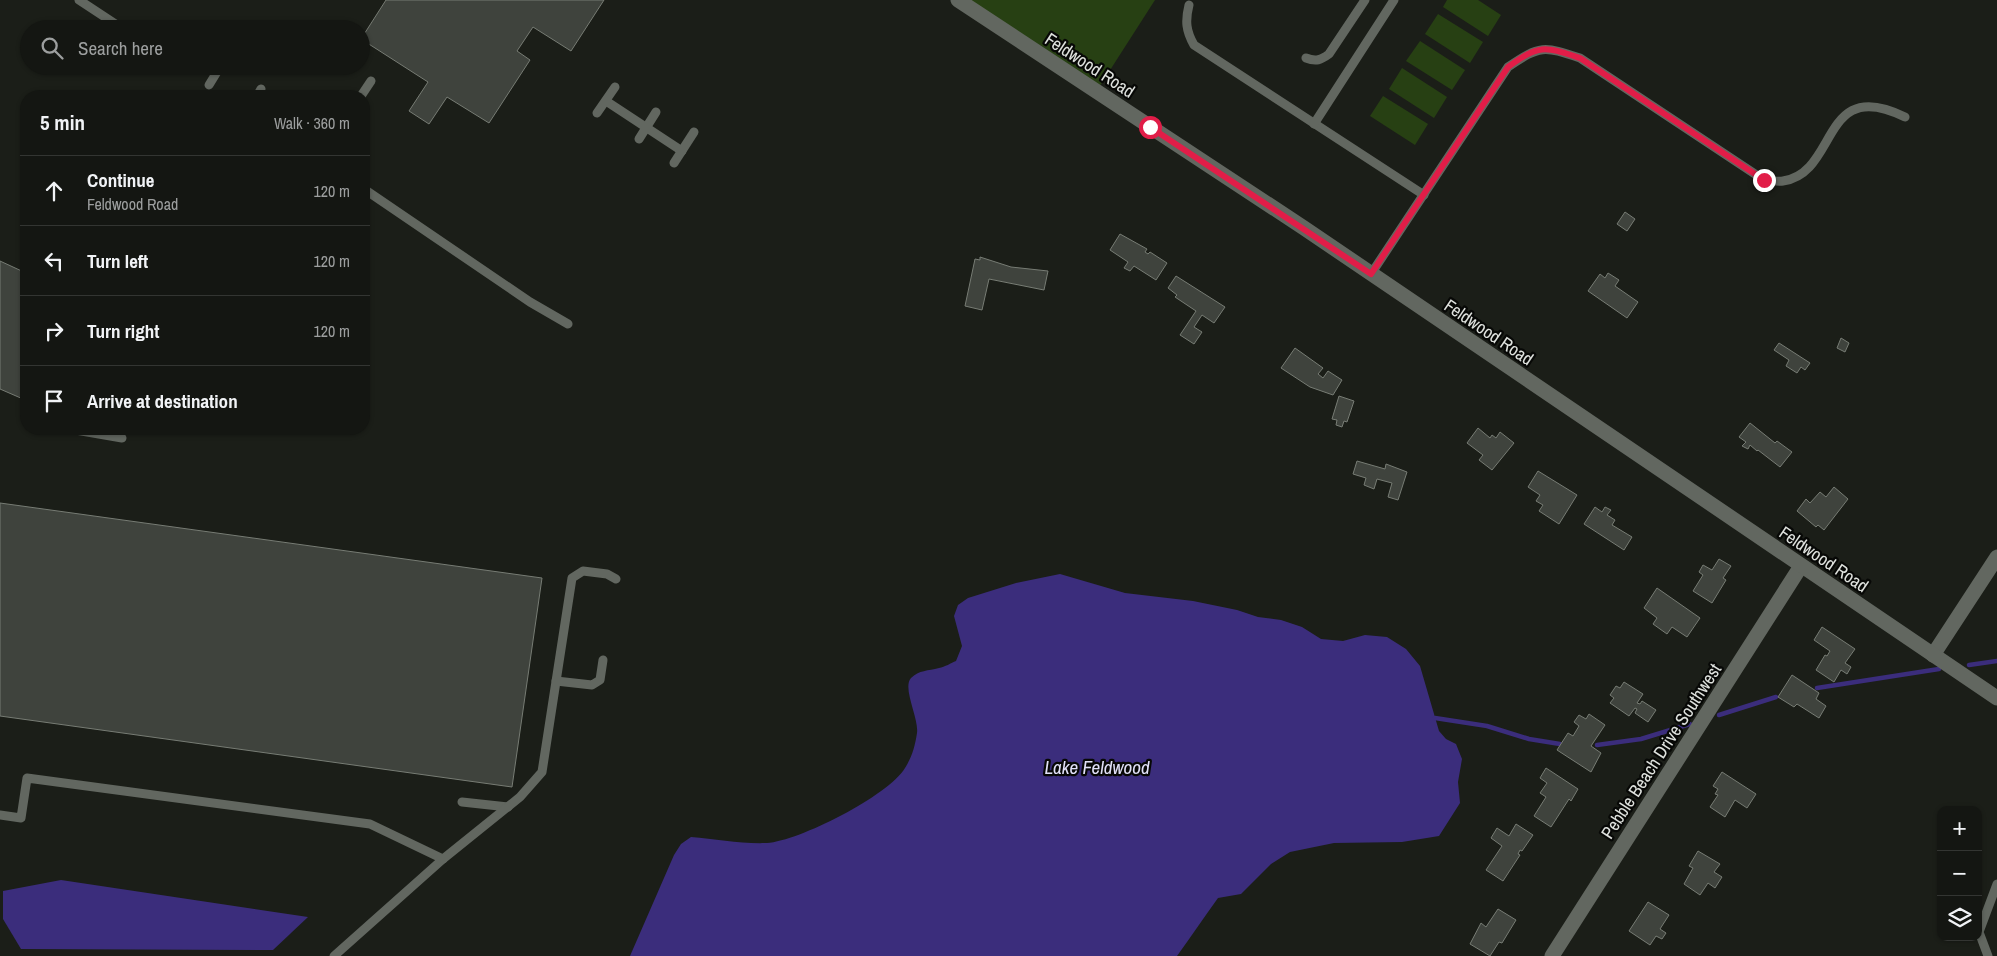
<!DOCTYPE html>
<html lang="en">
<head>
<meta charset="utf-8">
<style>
	:root { --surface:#141612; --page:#212320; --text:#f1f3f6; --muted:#9d9f9f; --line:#333532 }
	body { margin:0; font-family:"Archivo Narrow",sans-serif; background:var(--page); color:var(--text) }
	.controls { position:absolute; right:15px; bottom:15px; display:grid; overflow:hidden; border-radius:10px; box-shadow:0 1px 4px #0004 }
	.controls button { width:45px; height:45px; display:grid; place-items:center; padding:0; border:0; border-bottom:1px solid var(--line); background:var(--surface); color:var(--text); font:25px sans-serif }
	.stop { position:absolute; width:15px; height:15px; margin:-11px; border:4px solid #e11d48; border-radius:50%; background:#fff }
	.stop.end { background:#e11d48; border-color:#fff; box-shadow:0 1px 5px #0008 }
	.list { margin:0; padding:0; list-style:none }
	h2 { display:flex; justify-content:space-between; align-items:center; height:65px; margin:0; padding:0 20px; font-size:21px }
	h2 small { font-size:16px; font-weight:400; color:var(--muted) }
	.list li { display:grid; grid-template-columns:32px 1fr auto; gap:15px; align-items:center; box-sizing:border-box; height:70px; padding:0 20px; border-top:1px solid var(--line) }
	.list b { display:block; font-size:19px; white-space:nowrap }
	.list p { margin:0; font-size:16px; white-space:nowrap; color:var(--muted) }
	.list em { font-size:16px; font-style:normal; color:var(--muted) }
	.icon { flex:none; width:28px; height:28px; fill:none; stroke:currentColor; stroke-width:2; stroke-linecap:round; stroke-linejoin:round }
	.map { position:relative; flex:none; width:1997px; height:956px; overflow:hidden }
	.search { position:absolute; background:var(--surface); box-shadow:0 1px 4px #0004; left:20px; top:20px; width:350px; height:55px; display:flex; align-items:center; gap:12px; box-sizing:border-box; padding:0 18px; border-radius:28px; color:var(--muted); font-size:19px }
	.panel { position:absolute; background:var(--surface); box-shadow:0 1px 4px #0004; left:20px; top:90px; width:350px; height:345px; border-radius:20px }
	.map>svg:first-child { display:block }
	.green { fill:#274013 }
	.water { fill:#3b2d7c }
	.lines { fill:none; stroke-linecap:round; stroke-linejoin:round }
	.stream { stroke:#3b2d7c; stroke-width:4.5 }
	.building { fill:#3f433d; stroke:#777c74 }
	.service { stroke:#626760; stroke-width:9 }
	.minor { stroke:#626760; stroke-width:15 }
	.tertiary { stroke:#626760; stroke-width:15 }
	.route { stroke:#e11d48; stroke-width:6 }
	.labels { text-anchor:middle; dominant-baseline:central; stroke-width:4.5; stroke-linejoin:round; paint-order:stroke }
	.street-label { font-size:18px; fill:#dfe2de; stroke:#070806 }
	.water-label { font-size:19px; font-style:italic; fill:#e1e1f8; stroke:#070806 }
</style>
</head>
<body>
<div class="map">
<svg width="1997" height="956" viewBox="0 0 1997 956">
	<rect width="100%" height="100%" fill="#1b1e18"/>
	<g class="green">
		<polygon points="954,0 1155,0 1096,92"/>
		<polygon points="1447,0 1478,0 1501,15 1488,36 1443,7"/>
		<polygon points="1438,14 1483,42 1470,63 1425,34"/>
		<polygon points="1420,41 1465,70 1452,90 1406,61"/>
		<polygon points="1402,68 1447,97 1434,118 1389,89"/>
		<polygon points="1383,96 1428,124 1415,145 1370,116"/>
	</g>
	<g class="water">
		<path d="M1060 574 1125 593 1193 601 1237 610 1258 617 1281 620 1302 627 1321 639 1343 641 1365 635 1387 637 1406 649 1420 666 1439 731 1446 739 1456 744 1462 759 1458 782 1460 803 1439 836 1402 842 1334 843 1290 852 1271 864 1241 894 1218 898C1204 917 1191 937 1177 956H630L674 855 681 844 691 837C716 839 741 844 767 843 799 841 888 796 905 768 912 757 915 746 917 733 919 718 902 688 911 678 919 670 928 671 939 668 945 667 951 663 956 661L962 646 954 616 958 605 968 598 1016 583Z"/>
		<polygon points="61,880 308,917 273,950 21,949 3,919 3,891"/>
	</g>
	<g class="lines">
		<g class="stream">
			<polyline points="1969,665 1997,661"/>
			<polyline points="1817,688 1939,669"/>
			<polyline points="1719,715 1776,697"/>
			<polyline points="1435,718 1487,726 1529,739 1560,744"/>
			<polyline points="1597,745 1641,739 1690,724"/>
		</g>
	</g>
	<g class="building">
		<polygon points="386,0 604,0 571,51 533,27 517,51 530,60 489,123 447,97 429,124 409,111 428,82 361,39"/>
		<polygon points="1625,212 1635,219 1627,231 1617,224"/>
		<polygon points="1120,234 1147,249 1145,252 1148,254 1150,252 1167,263 1156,280 1134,266 1130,271 1124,268 1128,262 1110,250"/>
		<polygon points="980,257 1011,267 1048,271 1044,290 989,279 982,310 965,306 975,259 980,260"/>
		<polygon points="0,261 26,273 26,392 23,399 0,389"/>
		<polygon points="1608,273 1619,280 1615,286 1638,302 1627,318 1588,291 1600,274 1605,278"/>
		<polygon points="1176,276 1225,307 1214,323 1202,315 1194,327 1202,332 1194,344 1180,335 1196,311 1175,297 1177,295 1168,288"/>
		<polygon points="1841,338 1849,343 1845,352 1837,348"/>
		<polygon points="1779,343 1810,363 1805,370 1801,367 1797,373 1786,366 1789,360 1774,350"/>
		<polygon points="1295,348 1323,368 1318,374 1323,378 1328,371 1342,380 1333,395 1310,387 1281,368"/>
		<polygon points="1339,396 1354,401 1347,422 1344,421 1342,427 1336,425 1337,420 1332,419"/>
		<polygon points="1750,423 1775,443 1777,441 1792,452 1780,467 1758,450 1757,451 1750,445 1748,449 1742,446 1746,442 1739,437"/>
		<polygon points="1478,428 1490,438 1492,435 1496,438 1500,432 1514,443 1492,470 1479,460 1483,455 1467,443"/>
		<polygon points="1357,461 1385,469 1386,464 1407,472 1398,500 1388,497 1392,483 1377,479 1374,489 1364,485 1366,478 1353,474"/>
		<polygon points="1538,471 1577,495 1559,524 1539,511 1543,505 1536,501 1540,495 1528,487"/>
		<polygon points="1834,487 1848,499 1824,530 1818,525 1816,527 1797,511 1806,499 1810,503 1820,492 1826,497"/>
		<polygon points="0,503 542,578 512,787 0,716"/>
		<polygon points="1595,507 1602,512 1605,507 1611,510 1607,515 1615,520 1612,525 1632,537 1624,550 1584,524"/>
		<polygon points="1719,559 1731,566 1723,578 1726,580 1712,603 1693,591 1703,575 1699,572 1703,565 1712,570"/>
		<polygon points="1657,588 1700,618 1687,637 1672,627 1667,634 1653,624 1657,618 1644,608"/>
		<polygon points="1822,627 1855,649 1845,663 1851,667 1847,674 1841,670 1834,682 1816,670 1825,655 1827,656 1830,651 1814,640"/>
		<polygon points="1792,675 1819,693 1816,699 1826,706 1819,718 1797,704 1794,707 1778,697"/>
		<polygon points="1624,682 1643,694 1637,703 1640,704 1642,701 1656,710 1648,722 1635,713 1637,709 1635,708 1629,716 1610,703 1614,698 1610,695 1616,686 1620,688"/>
		<polygon points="1589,714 1605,725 1591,746 1601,753 1591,772 1557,750 1568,733 1573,736 1579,726 1574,722 1579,715 1586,719"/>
		<polygon points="1546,768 1578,789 1571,801 1569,799 1551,827 1534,816 1546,797 1540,793 1547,783 1540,778"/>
		<polygon points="1722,772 1756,794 1747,808 1735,800 1725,817 1710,807 1718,795 1715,794 1718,789 1713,786"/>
		<polygon points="1516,824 1533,835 1522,851 1520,850 1518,854 1520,855 1503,881 1486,870 1502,846 1491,838 1497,828 1509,836"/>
		<polygon points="1698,851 1720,864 1714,872 1722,877 1715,888 1708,883 1700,895 1684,884 1693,868 1689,866"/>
		<polygon points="1648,902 1669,915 1660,929 1666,933 1662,939 1656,936 1650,945 1629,931"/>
		<polygon points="1498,909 1516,920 1502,943 1499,942 1490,956 1470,944 1481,923 1486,927"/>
	</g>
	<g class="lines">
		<g class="service">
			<polyline points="79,0 123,29"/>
			<path d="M1189 5C1185 21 1186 31 1194 45L1424 195"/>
			<path d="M1306 58C1316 62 1321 60 1329 54L1365 0"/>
			<polyline points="209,85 220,67"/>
			<polyline points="257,96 261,89"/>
			<polyline points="361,96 371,81"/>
			<polyline points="606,101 682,151"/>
			<polyline points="597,113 615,87"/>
			<polyline points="1314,124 1394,0"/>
			<polyline points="639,139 656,112"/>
			<polyline points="674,163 694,132"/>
			<polyline points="364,189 530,302 568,324"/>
			<path d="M1371 274 1508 67C1540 45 1544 46 1580 58L1764 180C1770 180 1777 182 1783 181 1839 173 1820 75 1905 117"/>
			<polyline points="70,429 122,438"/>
			<polyline points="556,681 592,685 600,680 603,660"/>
			<polyline points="462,802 508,807"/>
			<polyline points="0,815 21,818 27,778 370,824 443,859"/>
			<polyline points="334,956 443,859 520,797 542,772 572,578 583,571 607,574 616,579"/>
			<polyline points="1988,956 1979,932 1997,884"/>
		</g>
		<g class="minor">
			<polyline points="1933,655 1997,557"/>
			<polyline points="1552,956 1801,566"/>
		</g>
		<polyline class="tertiary" points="958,0 1304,228 1997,698"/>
	</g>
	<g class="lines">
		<path class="route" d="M1150 127 1371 274 1508 67C1540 44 1544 46 1580 58L1764 180"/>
	</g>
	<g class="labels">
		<g class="street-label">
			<text transform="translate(1090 65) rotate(33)">Feldwood Road</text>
			<text transform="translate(1489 332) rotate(34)">Feldwood Road</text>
			<text transform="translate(1824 559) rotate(34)">Feldwood Road</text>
			<text transform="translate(1661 751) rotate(-57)">Pebble Beach Drive Southwest</text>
		</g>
		<g class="water-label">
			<text x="1097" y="767">Lake Feldwood</text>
		</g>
	</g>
</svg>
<div class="controls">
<button>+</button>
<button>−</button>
<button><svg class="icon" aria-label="layers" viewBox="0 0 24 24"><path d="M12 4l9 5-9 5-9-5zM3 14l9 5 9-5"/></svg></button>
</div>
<div class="stop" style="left:1150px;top:127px"></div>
<div class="stop end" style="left:1764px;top:180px"></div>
<div class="search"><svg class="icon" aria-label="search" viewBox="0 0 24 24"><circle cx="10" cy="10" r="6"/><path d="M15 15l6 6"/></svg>Search here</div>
<section class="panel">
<h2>5 min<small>Walk · 360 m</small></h2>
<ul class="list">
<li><svg class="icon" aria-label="ahead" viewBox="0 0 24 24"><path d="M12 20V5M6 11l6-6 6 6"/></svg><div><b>Continue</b><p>Feldwood Road</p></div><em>120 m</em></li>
<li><svg class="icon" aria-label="left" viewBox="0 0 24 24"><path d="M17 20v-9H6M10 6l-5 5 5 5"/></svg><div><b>Turn left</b></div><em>120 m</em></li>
<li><svg class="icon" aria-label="right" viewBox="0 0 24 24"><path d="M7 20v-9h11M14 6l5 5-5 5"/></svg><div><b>Turn right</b></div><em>120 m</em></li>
<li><svg class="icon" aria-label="arrive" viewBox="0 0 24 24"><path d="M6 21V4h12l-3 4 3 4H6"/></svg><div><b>Arrive at destination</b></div></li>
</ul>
</section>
</div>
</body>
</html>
